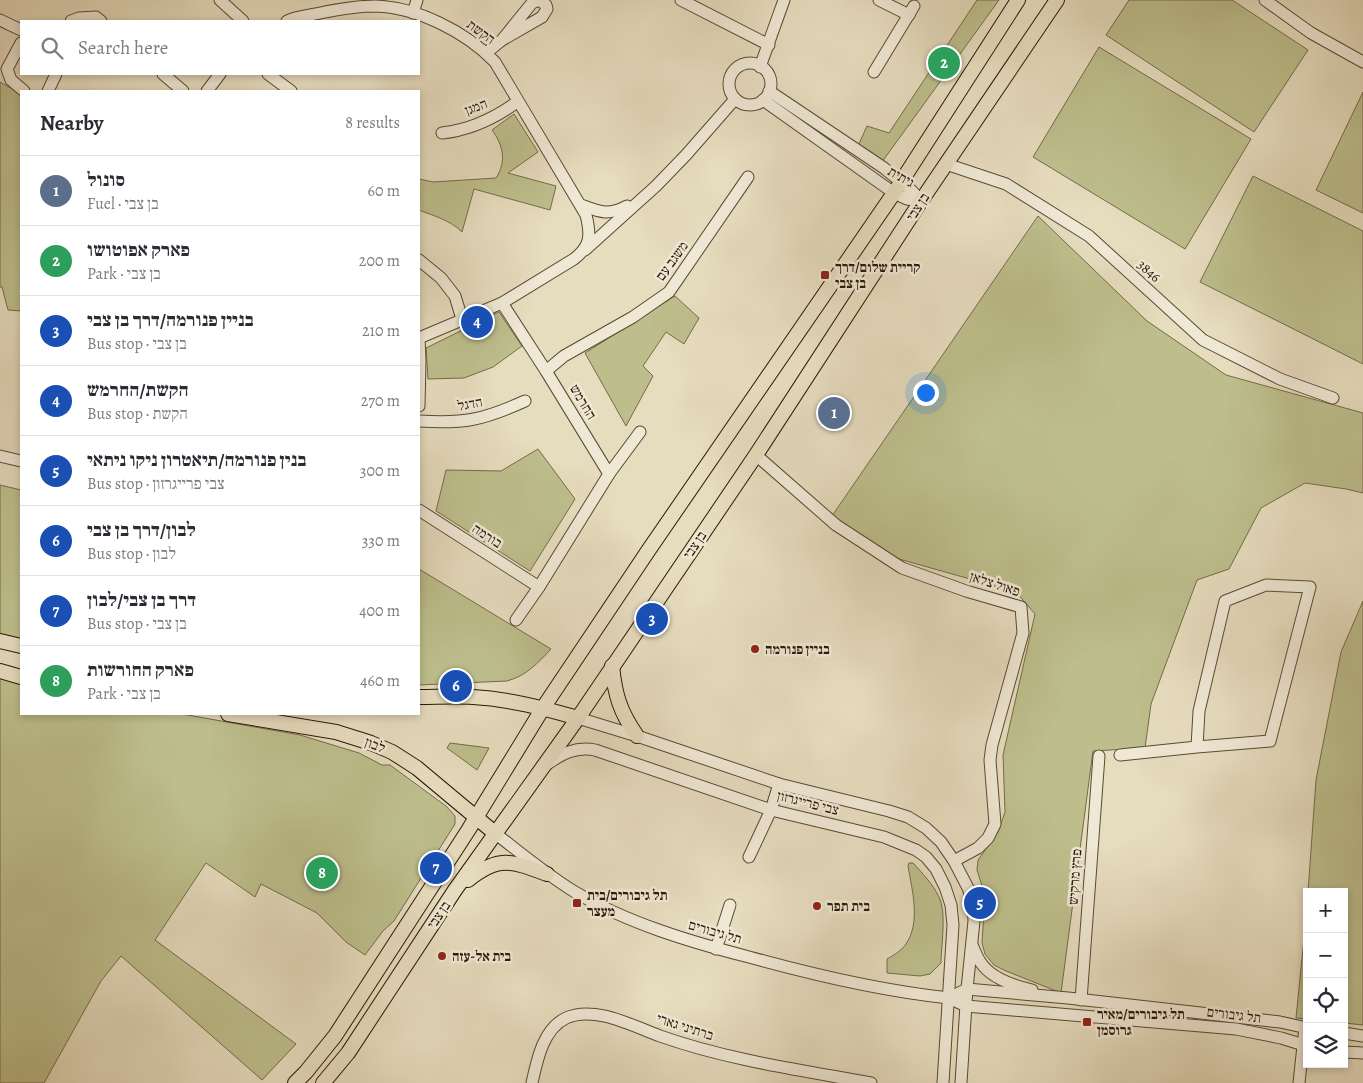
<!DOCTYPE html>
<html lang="en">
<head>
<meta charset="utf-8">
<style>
	:root { --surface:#fff; --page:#f7f7f7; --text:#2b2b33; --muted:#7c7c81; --line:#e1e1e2; --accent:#2563eb }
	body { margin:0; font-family:Alegreya,"Frank Ruhl Libre",serif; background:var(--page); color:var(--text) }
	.controls { position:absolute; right:15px; bottom:15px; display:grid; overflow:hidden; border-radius:0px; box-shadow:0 2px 8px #0003 }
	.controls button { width:45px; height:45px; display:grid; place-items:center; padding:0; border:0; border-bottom:1px solid var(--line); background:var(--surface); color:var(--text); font:25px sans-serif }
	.you { position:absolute; left:925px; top:392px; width:18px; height:18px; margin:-12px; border:4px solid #fff; border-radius:50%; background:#1a73e8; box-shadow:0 0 0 8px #1a73e833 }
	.badge { display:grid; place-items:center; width:32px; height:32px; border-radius:50%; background:var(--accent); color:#fff; font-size:16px; font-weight:700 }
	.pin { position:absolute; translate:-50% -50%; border:2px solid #fff; box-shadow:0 1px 5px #0006 }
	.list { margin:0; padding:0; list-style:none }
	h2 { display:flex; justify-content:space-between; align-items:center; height:65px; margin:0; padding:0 20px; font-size:21px }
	h2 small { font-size:16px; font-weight:400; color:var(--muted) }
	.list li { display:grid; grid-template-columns:32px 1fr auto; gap:15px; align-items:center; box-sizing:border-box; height:70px; padding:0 20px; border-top:1px solid var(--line) }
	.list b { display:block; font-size:19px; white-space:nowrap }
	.list p { margin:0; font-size:16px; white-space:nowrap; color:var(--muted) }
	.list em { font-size:16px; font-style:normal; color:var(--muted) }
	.icon { flex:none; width:28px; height:28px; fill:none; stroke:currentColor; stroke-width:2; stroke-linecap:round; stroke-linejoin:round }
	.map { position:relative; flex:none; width:1363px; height:1083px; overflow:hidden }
	.search { position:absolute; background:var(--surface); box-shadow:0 2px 8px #0003; left:20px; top:20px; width:400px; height:55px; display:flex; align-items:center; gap:12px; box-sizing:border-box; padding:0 18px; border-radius:0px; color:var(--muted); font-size:19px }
	.panel { position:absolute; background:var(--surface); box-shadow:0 2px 8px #0003; left:20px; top:90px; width:400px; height:625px; border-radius:0px }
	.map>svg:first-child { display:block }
	.green { fill:#bdbe8c; stroke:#746b48 }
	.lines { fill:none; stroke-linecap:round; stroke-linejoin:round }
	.minor-casing { stroke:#5a4933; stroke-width:13 }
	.major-casing { stroke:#2b1805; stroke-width:16 }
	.minor { stroke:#efe8d5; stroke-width:11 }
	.major { stroke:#e6dcbe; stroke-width:14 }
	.poi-dot { fill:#8f2418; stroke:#efe8d5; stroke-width:2 }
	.labels { text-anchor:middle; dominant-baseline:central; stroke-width:5; stroke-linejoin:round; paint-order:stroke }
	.street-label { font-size:14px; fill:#2b1805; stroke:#efe8d5 }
	.poi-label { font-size:14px; font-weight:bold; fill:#2b1805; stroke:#efe8d5; text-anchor:start }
</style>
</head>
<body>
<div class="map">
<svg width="1363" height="1083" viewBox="0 0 1363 1083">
	<rect width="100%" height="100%" fill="#e6dcbe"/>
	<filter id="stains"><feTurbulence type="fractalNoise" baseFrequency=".004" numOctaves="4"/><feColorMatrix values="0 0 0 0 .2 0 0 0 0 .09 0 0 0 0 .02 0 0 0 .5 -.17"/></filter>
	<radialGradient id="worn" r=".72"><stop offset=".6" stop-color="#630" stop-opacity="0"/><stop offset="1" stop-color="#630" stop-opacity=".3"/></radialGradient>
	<g class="green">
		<polygon points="977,0 999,0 882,162 858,146 867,126 889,133"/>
		<polygon points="1129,0 1232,0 1308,50 1254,132 1106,35"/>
		<polygon points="1099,47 1251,139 1185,249 1033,157"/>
		<polygon points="0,82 21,94 21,311 8,310 2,287 0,287"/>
		<polygon points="1363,92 1363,213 1316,190"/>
		<path d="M514 114 538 152 508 173 556 186 550 210 474 189 462 232C450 220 434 216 419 210V179L433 182 496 178C507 161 503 145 492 130Z"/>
		<polygon points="1253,176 1363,231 1363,364 1200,282"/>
		<polygon points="1038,216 1147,321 1226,375 1363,413 1363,493 1346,489 1305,483 1261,508 1229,569 1197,580 1151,704 1145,748 1093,751 1061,993 1006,971 994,965 985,954 982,943 985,895 977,870 978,860 998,832 1005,812 1003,755 1035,614 1016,592 892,557 832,516"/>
		<polygon points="675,296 699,318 684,344 666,332 643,366 653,376 626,426 585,353"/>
		<polygon points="499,312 522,346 493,367 464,378 428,379 426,348"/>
		<polygon points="538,449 575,499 530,571 436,511 446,470 501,471"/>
		<polygon points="0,485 21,490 21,641 0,635"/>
		<path d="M419 569 551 649C538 663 526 676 507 681L419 685Z"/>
		<polygon points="1363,601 1363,1025 1344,1023 1344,892 1308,892 1316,780 1341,652"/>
		<polygon points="0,678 21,684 21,714 182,714 300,735 359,753 382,765 390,765 446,806 455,816 455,824 394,921 383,931 365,955 346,942 317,913 261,884 255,897 206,863 155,940 296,1044 262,1080 121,956 101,981 44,1083 0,1083"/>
		<polygon points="450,743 489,748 477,770 447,748"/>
		<path d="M909 863H913C922 873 933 884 939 897 947 913 941 945 941 963L930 974 920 976 887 973V959C894 955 901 951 906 944 921 922 912 890 908 866Z"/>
		<polygon points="1307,909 1307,1019 1296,1018"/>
	</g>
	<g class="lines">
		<defs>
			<g id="minor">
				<polyline points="220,0 243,21"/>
				<polyline points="681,0 769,45"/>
				<polyline points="879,0 909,15"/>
				<polyline points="1265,0 1311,33 1363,62"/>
				<polyline points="413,13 417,0"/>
				<polyline points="0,20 21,30"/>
				<polyline points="71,21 79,18 96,17 101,21"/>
				<path d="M287 21C299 16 312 15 325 12 341 9 358 6 375 6 417 7 466 32 495 62L586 215C591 235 591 246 574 259L502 303 419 338"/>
				<polyline points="21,43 7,69 11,80 24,91"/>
				<polyline points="486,53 502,40 532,3 539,0 546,5 547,9 542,17 502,40"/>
				<circle cx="750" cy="84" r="21"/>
				<polyline points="760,67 784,0"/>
				<polyline points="874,72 914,6"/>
				<polyline points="163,74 183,91"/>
				<polyline points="268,74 291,91"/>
				<polyline points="48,91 56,74"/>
				<polyline points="207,91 220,74"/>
				<polyline points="769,91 884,168 912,191 921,201"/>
				<polyline points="763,100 894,193 907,199 921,201"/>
				<path d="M442 133C470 130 495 118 517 102"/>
				<polyline points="946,164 1006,184 1089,236 1203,340 1280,379 1333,398"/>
				<path d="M581 205C600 212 608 216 627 206"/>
				<polyline points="585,250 656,186 686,155 735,99"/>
				<polyline points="419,260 441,278 455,296 462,319"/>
				<polyline points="502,303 546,371 609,474 640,432"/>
				<polyline points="546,371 564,356 633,317 669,292 748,177"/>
				<polyline points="419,406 420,361 419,338"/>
				<path d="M419 421C464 424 483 420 525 401"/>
				<polyline points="756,455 836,525 902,568 966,591 1021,607 1023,633 992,745 990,760 995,824 988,838 978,848 954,861"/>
				<polyline points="0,456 21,461"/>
				<polyline points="419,510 539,587 609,474"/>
				<polyline points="516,620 539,587"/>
				<polyline points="578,718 637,736 779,784 889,811 908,817 926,828 941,842 954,861 968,888 973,902 974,921 967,989 961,1083"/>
				<polyline points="1120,755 1197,747 1199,711 1225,601 1266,585 1310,587 1270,741 1197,747"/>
				<path d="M546 765C561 754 576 746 595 750L771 810 884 837 916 850 926 857 936 869 945 887 951 905 953 925 943 1083"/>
				<path d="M496 834C522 854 547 875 575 892 627 923 691 942 749 957 814 975 881 991 949 998L966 1006 1236 1029 1281 1038 1307 1046"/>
				<polyline points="749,857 771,810 779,784"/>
				<path d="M972 945C975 951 977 958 981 963 991 978 1015 986 1032 990"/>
				<polyline points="716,949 730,905"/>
				<polyline points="949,998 967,989 1068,998 1280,1022 1307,1028"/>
				<polyline points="1081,1000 1099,756"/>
				<polyline points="1344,1033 1363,1036"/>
				<polyline points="1344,1052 1363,1053"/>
				<path d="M532 1083C537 1060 543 1029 566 1018 594 1005 633 1026 660 1036 728 1060 800 1070 871 1083"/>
				<polyline points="1299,1083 1305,1027"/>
			</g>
			<g id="major">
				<polyline points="0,641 21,646"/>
				<path d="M612 666C615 695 620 712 637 736"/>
				<polyline points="0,671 21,677"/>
				<path d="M419 697C437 697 455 696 473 697 509 699 543 708 578 718"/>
				<polyline points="228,714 336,732 371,743 392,752 417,768 496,834"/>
				<path d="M468 880C499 855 512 861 547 874"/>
				<polyline points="295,1083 306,1072 335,1036 469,829 543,708 648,551 894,193 1018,0"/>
				<polyline points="323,1083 348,1053 455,890 578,718 756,455 921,201 1057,0"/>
			</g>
		</defs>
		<use href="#minor" class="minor-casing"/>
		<use href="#major" class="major-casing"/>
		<use href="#minor" class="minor"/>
		<use href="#major" class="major"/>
	</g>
	<g class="poi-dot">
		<rect x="820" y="270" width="10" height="10" rx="2.5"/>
		<circle cx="755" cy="649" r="5"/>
		<rect x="572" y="898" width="10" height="10" rx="2.5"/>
		<circle cx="817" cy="906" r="5"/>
		<circle cx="442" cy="956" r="5"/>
		<rect x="1082" y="1017" width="10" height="10" rx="2.5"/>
	</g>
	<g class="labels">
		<g class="street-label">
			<text transform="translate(481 32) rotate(36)">הקשת</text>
			<text transform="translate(476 107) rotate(-21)">המגן</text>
			<text transform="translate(901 177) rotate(30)">גיתית</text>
			<text transform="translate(918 207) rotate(-57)">בן צבי</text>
			<text transform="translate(672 261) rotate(-54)">משגב עם</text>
			<text transform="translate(1149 271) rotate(42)">3846</text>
			<text transform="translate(583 402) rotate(59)">החרמש</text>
			<text transform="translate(470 404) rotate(-11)">הדגל</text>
			<text transform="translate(487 536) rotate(33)">בורמה</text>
			<text transform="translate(695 545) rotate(-56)">בן צבי</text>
			<text transform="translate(995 584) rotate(18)">פאול צלאן</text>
			<text transform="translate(375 745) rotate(21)">לבון</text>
			<text transform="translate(808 803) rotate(14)">צבי פרייגרזון</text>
			<text transform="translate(1075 877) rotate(-86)">פרץ מרקיש</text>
			<text transform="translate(439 915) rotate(-56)">בן צבי</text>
			<text transform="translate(715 932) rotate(16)">תל גיבורים</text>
			<text transform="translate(1234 1015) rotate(7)">תל גיבורים</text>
			<text transform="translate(685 1027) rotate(18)">ברתיני גארי</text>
		</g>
		<g class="poi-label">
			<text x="835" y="267">קריית שלום/דרך<tspan x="835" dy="16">בן צבי</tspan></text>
			<text x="765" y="649">בניין פנורמה</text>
			<text x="587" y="895">תל גיבורים/בית<tspan x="587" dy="16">מעצר</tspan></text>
			<text x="827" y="906">בית תפר</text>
			<text x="452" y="956">בית אל-עזה</text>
			<text x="1097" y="1014">תל גיבורים/מאיר<tspan x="1097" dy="16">גרוסמן</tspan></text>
		</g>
	</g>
	<rect width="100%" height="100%" filter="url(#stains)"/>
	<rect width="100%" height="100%" fill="url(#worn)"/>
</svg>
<div class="controls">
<button>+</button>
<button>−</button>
<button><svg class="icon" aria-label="locate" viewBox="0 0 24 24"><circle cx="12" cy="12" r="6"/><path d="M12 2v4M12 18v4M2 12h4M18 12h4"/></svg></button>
<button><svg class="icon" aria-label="layers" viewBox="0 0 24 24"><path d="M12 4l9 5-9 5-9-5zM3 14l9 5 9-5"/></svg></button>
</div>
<div class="you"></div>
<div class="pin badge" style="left:834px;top:413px;background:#5c6f8a">1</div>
<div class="pin badge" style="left:944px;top:63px;background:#2e9e5b">2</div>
<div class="pin badge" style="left:652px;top:619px;background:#1a4fb4">3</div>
<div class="pin badge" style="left:477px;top:322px;background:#1a4fb4">4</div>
<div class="pin badge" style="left:980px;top:903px;background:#1a4fb4">5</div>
<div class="pin badge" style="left:456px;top:686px;background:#1a4fb4">6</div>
<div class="pin badge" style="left:436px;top:868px;background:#1a4fb4">7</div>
<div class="pin badge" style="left:322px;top:873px;background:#2e9e5b">8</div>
<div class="search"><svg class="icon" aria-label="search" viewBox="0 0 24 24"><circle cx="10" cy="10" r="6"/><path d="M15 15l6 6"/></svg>Search here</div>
<section class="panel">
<h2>Nearby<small>8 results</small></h2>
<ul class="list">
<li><span class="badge" style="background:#5c6f8a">1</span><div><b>סונול</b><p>Fuel · בן צבי</p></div><em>60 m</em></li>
<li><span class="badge" style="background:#2e9e5b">2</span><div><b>פארק אפוטושו</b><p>Park · בן צבי</p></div><em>200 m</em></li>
<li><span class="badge" style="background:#1a4fb4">3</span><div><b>בניין פנורמה/דרך בן צבי</b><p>Bus stop · בן צבי</p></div><em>210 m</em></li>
<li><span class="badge" style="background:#1a4fb4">4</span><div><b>הקשת/החרמש</b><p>Bus stop · הקשת</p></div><em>270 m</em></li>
<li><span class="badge" style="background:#1a4fb4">5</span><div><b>בנין פנורמה/תיאטרון ניקו ניתאי</b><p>Bus stop · צבי פרייגרזון</p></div><em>300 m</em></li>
<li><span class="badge" style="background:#1a4fb4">6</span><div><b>לבון/דרך בן צבי</b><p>Bus stop · לבון</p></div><em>330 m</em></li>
<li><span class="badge" style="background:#1a4fb4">7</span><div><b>דרך בן צבי/לבון</b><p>Bus stop · בן צבי</p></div><em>400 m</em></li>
<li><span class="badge" style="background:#2e9e5b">8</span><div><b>פארק החורשות</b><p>Park · בן צבי</p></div><em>460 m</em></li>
</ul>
</section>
</div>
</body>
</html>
